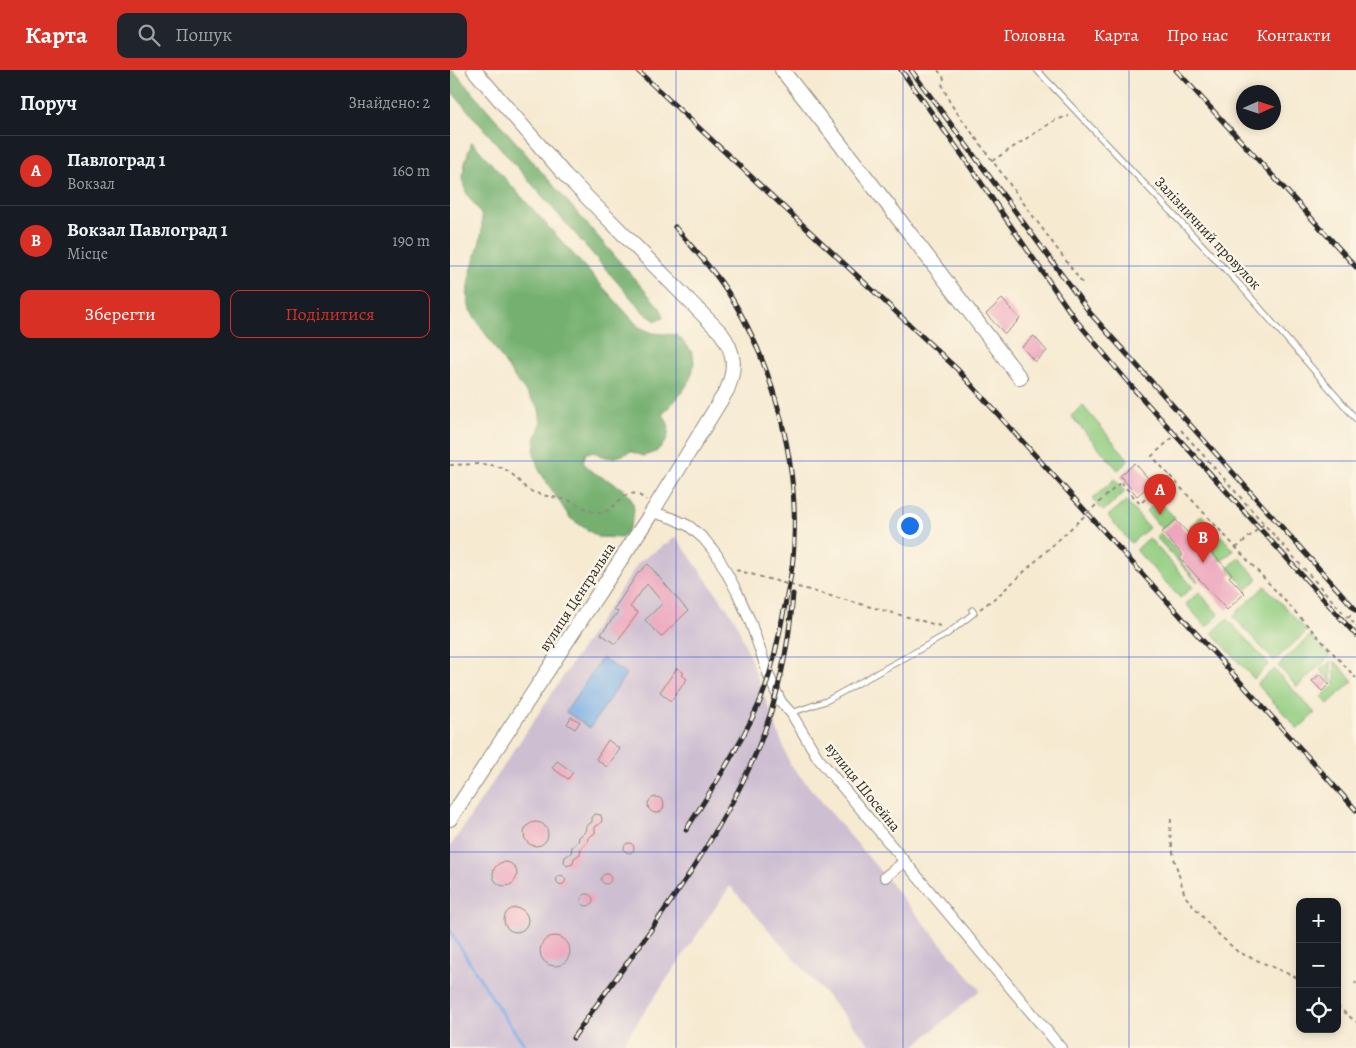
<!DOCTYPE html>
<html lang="uk">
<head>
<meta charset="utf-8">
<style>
	:root { --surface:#171b24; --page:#20242c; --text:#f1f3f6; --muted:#9ea1a6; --line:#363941; --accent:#d93025 }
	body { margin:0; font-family:Alegreya,serif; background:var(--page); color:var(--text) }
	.controls { position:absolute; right:15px; bottom:15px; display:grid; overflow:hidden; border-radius:10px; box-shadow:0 2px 8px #0003 }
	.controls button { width:45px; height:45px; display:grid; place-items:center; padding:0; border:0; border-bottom:1px solid var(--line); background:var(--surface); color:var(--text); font:25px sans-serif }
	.compass { position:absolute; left:786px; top:15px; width:45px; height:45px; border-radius:50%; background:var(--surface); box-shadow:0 2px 8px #0003; rotate:87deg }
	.you { position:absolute; left:459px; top:455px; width:18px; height:18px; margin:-12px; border:4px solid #fff; border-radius:50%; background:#1a73e8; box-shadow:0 0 0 8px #1a73e833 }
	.badge { display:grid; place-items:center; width:32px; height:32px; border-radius:50%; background:var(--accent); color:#fff; font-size:16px; font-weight:700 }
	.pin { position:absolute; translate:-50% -41px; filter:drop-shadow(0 1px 2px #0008) }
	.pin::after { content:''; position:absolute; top:26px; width:18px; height:15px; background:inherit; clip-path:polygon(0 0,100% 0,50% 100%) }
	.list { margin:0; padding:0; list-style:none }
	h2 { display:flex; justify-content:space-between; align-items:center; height:65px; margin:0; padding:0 20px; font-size:21px }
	h2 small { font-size:16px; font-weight:400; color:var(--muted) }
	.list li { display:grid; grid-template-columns:32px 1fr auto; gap:15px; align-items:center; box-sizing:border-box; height:70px; padding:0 20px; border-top:1px solid var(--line) }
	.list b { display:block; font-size:19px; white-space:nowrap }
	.list p { margin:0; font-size:16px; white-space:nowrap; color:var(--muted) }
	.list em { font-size:16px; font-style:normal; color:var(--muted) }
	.actions { display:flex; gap:10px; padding:15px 20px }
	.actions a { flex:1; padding:11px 0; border:1px solid var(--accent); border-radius:10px; text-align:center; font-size:18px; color:var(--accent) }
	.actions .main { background:var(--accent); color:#fff }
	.icon { flex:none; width:28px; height:28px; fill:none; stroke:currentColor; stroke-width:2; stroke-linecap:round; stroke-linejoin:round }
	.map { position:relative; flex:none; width:906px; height:978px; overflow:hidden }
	header { display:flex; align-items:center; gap:30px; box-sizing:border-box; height:70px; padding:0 25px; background:var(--accent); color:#fff }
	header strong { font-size:24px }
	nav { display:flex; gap:28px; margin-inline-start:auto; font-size:18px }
	.search { width:350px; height:45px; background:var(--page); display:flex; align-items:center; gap:12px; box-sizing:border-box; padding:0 18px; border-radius:10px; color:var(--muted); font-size:19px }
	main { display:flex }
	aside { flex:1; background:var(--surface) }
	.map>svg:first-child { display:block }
	.industrial { fill:#cebed2 }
	.green { fill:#92cd81; stroke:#5e7c56 }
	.forest { fill:#75b06f; stroke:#506e4d }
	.water { fill:#79ade6; stroke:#526c88 }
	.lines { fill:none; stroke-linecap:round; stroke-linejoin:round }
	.stream { stroke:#79ade6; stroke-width:3 }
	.building { fill:#eda6bd }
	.service-casing { stroke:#908a7e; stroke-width:7 }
	.minor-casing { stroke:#908a7e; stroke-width:12 }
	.tertiary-casing { stroke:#908a7e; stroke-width:16 }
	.path { stroke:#908a7e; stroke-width:2; stroke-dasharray:4 4; stroke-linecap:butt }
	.service { stroke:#fff; stroke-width:5 }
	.minor { stroke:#fff; stroke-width:10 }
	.tertiary { stroke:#fff; stroke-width:14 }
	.rail-casing { stroke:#2b2b2b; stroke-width:5 }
	.rail { stroke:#fcf5e5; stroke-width:3; stroke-dasharray:9; stroke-linecap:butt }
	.path-bridge { stroke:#908a7e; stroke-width:2; stroke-dasharray:4 4; stroke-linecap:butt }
	.grid { fill:none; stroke:#1d4ed8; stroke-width:1; stroke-opacity:0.55 }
	.labels { text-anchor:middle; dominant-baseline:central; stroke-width:5; stroke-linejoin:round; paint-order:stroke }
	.street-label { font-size:15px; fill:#2b2b2b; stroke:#fcf5e5 }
</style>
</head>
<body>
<header>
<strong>Карта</strong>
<div class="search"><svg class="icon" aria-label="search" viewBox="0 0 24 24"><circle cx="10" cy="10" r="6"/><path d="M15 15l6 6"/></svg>Пошук</div>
<nav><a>Головна</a><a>Карта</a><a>Про нас</a><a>Контакти</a></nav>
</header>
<main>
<aside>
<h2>Поруч<small>Знайдено: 2</small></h2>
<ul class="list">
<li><span class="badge">A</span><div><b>Павлоград 1</b><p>Вокзал</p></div><em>160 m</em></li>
<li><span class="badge">B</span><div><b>Вокзал Павлоград 1</b><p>Місце</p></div><em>190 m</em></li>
</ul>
<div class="actions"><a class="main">Зберегти</a><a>Поділитися</a></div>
</aside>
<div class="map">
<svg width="906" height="978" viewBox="0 0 906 978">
	<rect width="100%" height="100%" fill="#fcf5e5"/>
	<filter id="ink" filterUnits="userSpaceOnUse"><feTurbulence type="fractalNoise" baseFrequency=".02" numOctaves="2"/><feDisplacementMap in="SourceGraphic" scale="10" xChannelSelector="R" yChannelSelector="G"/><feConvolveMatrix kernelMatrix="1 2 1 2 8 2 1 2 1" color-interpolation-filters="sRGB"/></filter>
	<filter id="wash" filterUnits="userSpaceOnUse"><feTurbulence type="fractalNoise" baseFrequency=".0096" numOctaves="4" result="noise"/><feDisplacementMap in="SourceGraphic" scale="20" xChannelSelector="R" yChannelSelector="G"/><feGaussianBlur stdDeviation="1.12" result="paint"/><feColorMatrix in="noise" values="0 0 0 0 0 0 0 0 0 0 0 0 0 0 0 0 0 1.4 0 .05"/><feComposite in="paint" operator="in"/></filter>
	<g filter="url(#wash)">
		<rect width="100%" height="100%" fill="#f6ead1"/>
		<polygon class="industrial" points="226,467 286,551 340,694 530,920 462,978 423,978 280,816 170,978 0,978 0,777 189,492"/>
		<g class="green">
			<polygon points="633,336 679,390 668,400 621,346"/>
			<polygon points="665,409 675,422 653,441 642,429"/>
			<polygon points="708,430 725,448 712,459 696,441"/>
			<polygon points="676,431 699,458 681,473 658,446"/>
			<polygon points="752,445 784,480 771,491 740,456"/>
			<polygon points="710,463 730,485 727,488 748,511 747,512 706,467"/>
			<polygon points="699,468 743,517 730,528 686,480"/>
			<polygon points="789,487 808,509 797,519 778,498"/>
			<polygon points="815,516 857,561 824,591 783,546"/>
			<polygon points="749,522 769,545 756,557 736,534"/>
			<polygon points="777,549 819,594 804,609 762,563"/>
			<polygon points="861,565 880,586 847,617 828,596"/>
			<polygon points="881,591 881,612 870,600"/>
			<polygon points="885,591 903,611 878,634 871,627 885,614"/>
			<polygon points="824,599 865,643 848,659 807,614"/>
		</g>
		<g class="forest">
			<polygon points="0,0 3,0 210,238 213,244 213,248 206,251 194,243 0,20"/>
			<path d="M22 72 189 257 203 263 227 265C231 270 239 276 242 283 248 296 238 316 229 326 224 333 218 337 213 344L219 356 217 370 206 382 193 386 181 381C173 385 164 389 156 387 146 384 147 381 136 383L133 392C136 395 138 399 141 401 160 413 192 420 182 451 180 458 177 462 172 468L148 467 120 448 89 400 84 383 85 370 91 354 89 339 64 307 20 240C10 206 34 182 32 150 32 142 24 134 19 127 7 110 16 89 22 72Z"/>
		</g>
		<polygon class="water" points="152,588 176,604 140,658 116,642"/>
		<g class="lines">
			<polyline class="stream" points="0,861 53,945 77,978"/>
		</g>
		<g id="blocks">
			<g class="building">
				<polygon points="552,229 570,249 555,264 536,244"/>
				<polygon points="584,266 597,281 585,292 572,277"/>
				<polygon points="685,393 702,413 687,426 670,406"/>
				<polygon points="726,450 746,472 749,469 782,504 779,507 795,523 777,540 730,488 733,485 712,462"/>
				<polygon points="198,494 238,541 211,567 195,550 213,533 197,514 180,537 188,543 165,574 151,564 168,542 164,539 188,503"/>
				<polygon points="227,598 234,603 232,605 237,609 221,631 210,622"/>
				<polygon points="870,604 879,614 872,621 862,611"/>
				<polygon points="121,647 130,652 125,659 117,654"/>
				<polygon points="158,670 170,679 157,697 146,689"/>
				<polygon points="107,691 123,702 118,709 102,698"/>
				<circle cx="206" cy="735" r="8"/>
				<polygon points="145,744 151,745 152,750 151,753 145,757 145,763 138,768 137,773 131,778 130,784 124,788 123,794 117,796 114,792 115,787 121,783 122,777 128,772 129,767 135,762 136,756 142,752 142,748"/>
				<circle cx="86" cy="764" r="12"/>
				<circle cx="179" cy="778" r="5"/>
				<circle cx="55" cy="804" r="12"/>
				<circle cx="156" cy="809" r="5"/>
				<circle cx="111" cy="810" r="4.5"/>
				<circle cx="137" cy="830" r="6"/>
				<circle cx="66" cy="850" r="12"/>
				<circle cx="105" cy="881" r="15"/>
			</g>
		</g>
	</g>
	<g filter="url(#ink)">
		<use href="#blocks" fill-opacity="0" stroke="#908a7e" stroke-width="1"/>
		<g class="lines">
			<defs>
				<g id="service">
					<polyline points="587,0 790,215 906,349"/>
					<polyline points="341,643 376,631 467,581 497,564 524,543 522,540"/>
				</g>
				<g id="minor">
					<polyline points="202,442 222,448 239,456 254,469 267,485 287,522 300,551 319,606 326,622 331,632 341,643 368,688 611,978"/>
					<polyline points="435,807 454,792"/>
				</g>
				<g id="tertiary">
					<polyline points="332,0 438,135 570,308"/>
					<path d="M0 749 202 442 277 320C286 298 285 282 271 263L115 105 24 0"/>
				</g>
			</defs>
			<use href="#service" class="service-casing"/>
			<use href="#minor" class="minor-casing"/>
			<use href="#tertiary" class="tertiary-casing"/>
			<g class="path">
				<polyline points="488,0 494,8 492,14 500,33 633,214"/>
				<polyline points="542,91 605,50 619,46"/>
				<path d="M0 395C15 395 35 392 49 397 62 401 67 410 76 418 88 427 106 426 120 431 128 434 136 440 144 442 167 449 171 408 196 430"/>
				<polyline points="720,406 906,608"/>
				<polyline points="671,412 690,434 720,406 702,386 731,360 814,454"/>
				<polyline points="786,478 814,454 898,548"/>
				<polyline points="286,500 494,557"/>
				<polyline points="530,539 549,525"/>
				<polyline points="906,539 898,548 906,555"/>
				<polyline points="721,749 720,763 724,788 735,826 765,861 788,882 850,909"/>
				<polyline points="905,912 906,914"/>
				<polyline points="887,936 906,952"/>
			</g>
			<use href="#service" class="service"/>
			<use href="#minor" class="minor"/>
			<use href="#tertiary" class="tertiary"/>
			<defs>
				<g id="rail">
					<polyline points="187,0 507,299 906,740"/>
					<polyline points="451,0 512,85 625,249 682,317 906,565"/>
					<polyline points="461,0 640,243 906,540"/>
					<polyline points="726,0 906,197"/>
					<path d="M225 157C240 175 257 193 271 212 320 282 348 385 344 470 344 495 338 520 333 545 327 575 321 607 308 636 288 679 262 719 236 760"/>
					<path d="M123 968C187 877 265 781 308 678 328 629 339 576 343 524"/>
				</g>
			</defs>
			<use href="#rail" class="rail-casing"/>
			<use href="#rail" class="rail"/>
			<polyline class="path-bridge" points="549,525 671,412"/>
		</g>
	</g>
	<path class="grid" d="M226 0V978M453 0V978M679 0V978M0 196H906M0 391H906M0 587H906M0 782H906"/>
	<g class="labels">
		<g class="street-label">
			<text transform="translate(758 163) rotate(47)">Залізничний провулок</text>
			<text transform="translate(127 527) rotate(-57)">вулиця Центральна</text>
			<text transform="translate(413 717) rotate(51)">вулиця Шосейна</text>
		</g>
	</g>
</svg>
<div class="controls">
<button>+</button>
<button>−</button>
<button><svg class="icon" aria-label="locate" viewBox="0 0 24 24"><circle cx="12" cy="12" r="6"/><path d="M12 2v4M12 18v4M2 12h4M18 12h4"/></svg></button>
</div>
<svg class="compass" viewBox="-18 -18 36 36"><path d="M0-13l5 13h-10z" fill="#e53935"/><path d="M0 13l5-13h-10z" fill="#9ea1a6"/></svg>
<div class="you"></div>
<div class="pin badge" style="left:710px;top:445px">A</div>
<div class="pin badge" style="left:753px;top:493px">B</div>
</div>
</main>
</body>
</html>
